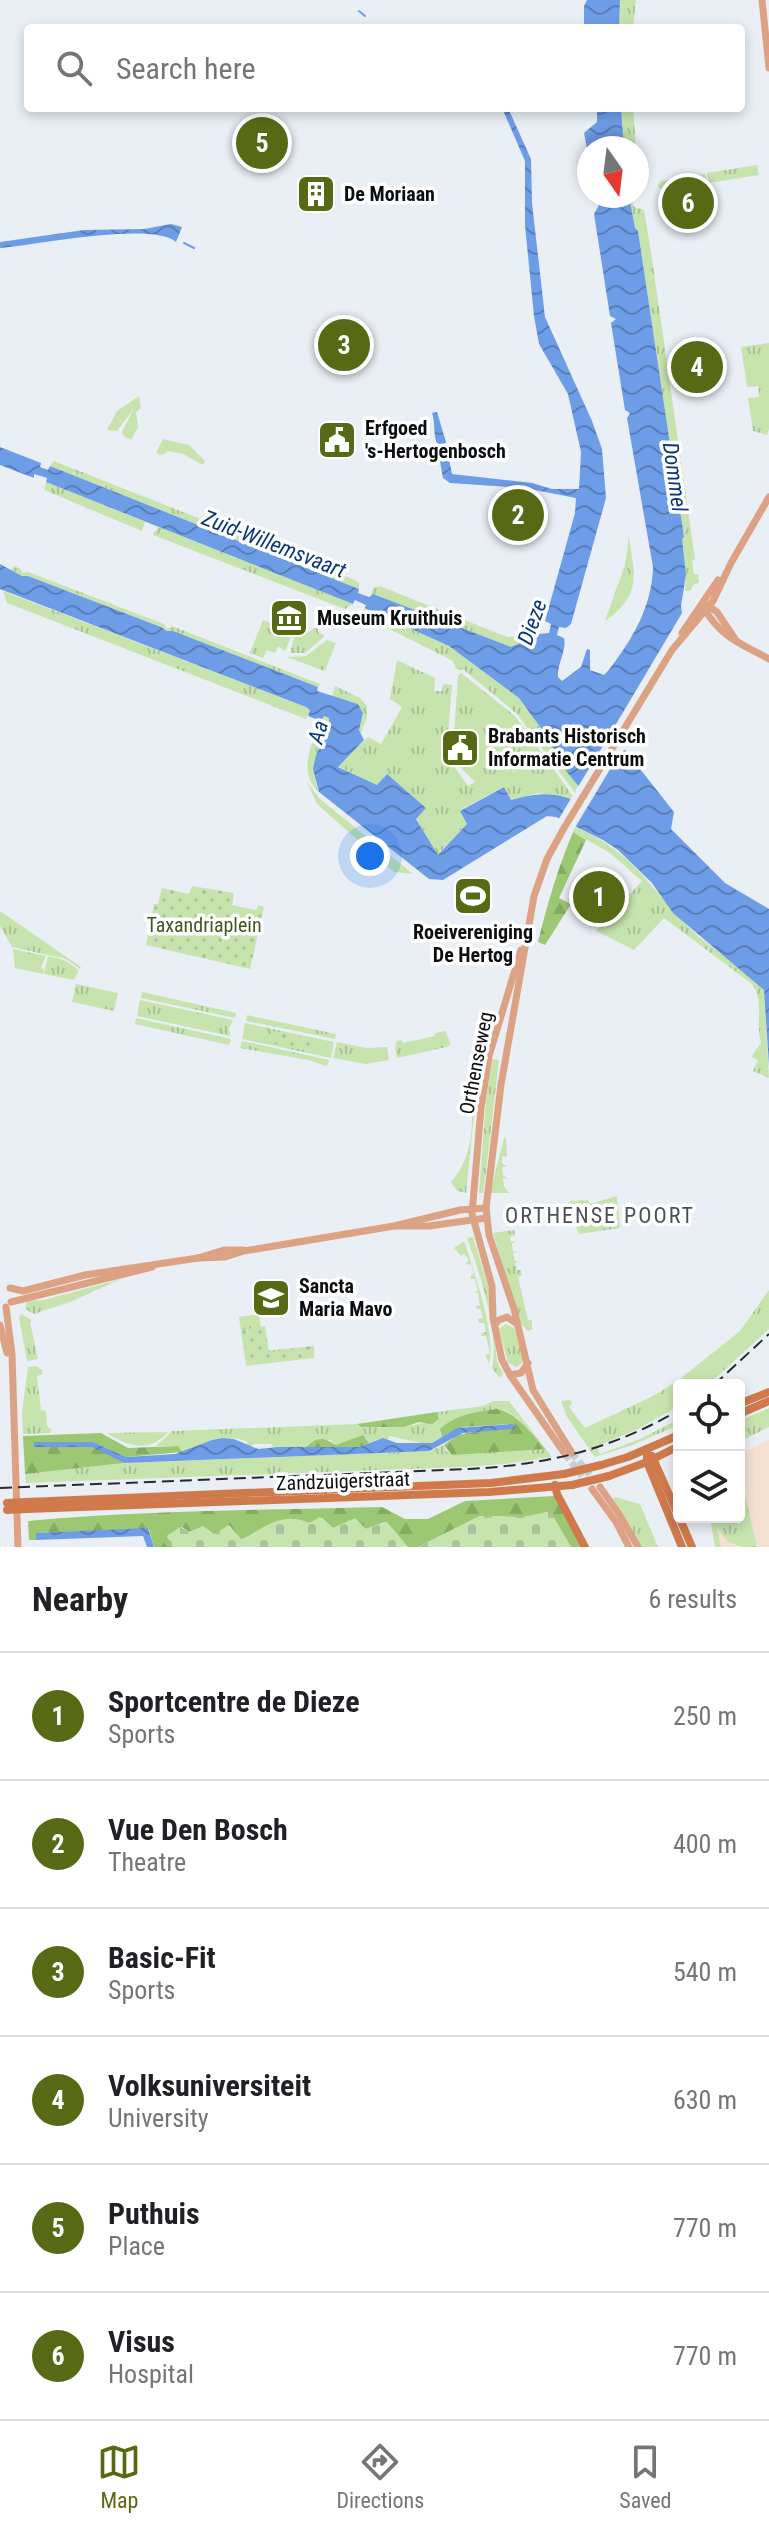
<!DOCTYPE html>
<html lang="en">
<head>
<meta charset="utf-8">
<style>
	:root { --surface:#fff; --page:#f2f2f2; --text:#202124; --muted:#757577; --line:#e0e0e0; --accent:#586915 }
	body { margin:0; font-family:"Roboto Condensed",sans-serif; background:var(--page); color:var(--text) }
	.controls { position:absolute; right:24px; bottom:24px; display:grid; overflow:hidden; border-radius:8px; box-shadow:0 4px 12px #0003 }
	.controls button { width:72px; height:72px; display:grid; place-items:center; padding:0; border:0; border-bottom:2px solid var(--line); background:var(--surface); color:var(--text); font:40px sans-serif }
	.compass { position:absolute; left:577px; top:136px; width:72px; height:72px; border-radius:50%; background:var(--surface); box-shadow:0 4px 12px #0003; rotate:166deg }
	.you { position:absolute; left:370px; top:856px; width:28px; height:28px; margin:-20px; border:6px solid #fff; border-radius:50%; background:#1a73e8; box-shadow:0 0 0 12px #1a73e833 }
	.badge { display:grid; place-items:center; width:52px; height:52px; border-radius:50%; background:var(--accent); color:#fff; font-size:26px; font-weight:700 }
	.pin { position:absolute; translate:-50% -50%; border:4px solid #fff; box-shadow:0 2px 8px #0006 }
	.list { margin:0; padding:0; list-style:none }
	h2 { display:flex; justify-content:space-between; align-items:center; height:104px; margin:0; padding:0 32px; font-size:34px }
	h2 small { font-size:26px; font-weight:400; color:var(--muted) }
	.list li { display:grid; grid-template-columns:52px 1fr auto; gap:24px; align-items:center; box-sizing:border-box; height:128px; padding:0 32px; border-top:2px solid var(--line) }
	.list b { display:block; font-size:30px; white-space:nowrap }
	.list p { margin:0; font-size:26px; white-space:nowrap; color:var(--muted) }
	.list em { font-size:26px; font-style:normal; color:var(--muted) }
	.icon { flex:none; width:44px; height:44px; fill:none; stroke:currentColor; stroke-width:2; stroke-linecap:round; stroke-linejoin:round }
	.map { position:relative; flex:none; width:769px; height:1547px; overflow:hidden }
	.search { position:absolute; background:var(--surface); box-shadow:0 4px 12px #0003; left:24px; right:24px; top:24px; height:88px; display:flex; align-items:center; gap:20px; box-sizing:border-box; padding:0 28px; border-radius:8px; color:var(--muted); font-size:30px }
	.sheet { height:872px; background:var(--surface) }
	nav { display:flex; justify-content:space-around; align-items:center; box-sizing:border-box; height:112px; border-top:2px solid var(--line); background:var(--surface); font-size:22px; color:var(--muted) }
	nav a { display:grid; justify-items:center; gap:4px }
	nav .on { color:var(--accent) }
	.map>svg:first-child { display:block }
	.industrial { fill:#f4e1d1 }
	.grass { fill:url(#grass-tufts) }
	.forest { fill:url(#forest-firs) }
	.cemetery { fill:url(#cemetery-stones) }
	.park { fill:url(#park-dots) }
	.garden { fill:#c7e4af }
	.water { fill:url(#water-waves) }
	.pier { fill:#e9eff5 }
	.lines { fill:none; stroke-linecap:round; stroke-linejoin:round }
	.stream { stroke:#6e9de8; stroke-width:2 }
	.tertiary-tunnel { stroke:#c8cdd3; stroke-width:7; stroke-dasharray:7 3.5; stroke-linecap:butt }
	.tertiary { stroke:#dda284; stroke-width:7 }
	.secondary { stroke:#d07a4c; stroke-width:8 }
	.rail { stroke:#282b2d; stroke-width:2; stroke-dasharray:12 6; stroke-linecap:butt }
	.secondary-bridge { stroke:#d07a4c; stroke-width:8 }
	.labels { text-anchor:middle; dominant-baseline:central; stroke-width:7; stroke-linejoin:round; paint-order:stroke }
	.poi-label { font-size:20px; font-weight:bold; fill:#0c0e10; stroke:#fff; text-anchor:start }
	.park-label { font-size:20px; fill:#3d591f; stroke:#fff }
	.street-label { font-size:20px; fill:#0c0e10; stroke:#fff }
	.water-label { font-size:22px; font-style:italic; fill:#0b3677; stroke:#fff }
	.neighbourhood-label { font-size:22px; letter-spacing:2px; fill:#4b5055; stroke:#fff }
</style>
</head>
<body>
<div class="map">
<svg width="769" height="1547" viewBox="0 0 769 1547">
	<defs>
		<pattern id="grass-tufts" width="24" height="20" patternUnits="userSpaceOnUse" patternTransform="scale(2)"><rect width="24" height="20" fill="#c7e4af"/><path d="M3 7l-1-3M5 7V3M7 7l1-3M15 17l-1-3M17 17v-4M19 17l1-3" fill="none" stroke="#aac296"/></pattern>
		<pattern id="forest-firs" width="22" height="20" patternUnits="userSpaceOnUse" patternTransform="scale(2)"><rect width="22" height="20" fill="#9cc873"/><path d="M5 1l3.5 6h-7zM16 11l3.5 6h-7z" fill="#85ab62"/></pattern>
		<pattern id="cemetery-stones" width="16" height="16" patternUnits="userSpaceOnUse" patternTransform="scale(2)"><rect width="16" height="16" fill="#c7e4af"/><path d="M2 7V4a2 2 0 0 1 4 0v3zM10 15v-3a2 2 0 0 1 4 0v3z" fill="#aac296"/></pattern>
		<pattern id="park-dots" width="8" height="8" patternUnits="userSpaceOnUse" patternTransform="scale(2)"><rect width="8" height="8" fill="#c7e4af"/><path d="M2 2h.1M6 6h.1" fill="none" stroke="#aac296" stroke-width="1.8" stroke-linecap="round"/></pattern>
		<pattern id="water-waves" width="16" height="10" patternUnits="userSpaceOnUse" patternTransform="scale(2)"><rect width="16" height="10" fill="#6e9de8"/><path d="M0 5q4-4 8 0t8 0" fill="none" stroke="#597ebb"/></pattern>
	</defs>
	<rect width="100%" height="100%" fill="#e9eff5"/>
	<polygon class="industrial" points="769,1440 769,1547 721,1547 714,1517 739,1517 739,1454"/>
	<g class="grass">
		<polygon points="620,0 636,0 633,28 619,28"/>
		<polygon points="621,108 633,108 636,148 624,148"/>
		<polygon points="757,165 759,175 709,183 707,173"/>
		<polygon points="705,174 707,184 663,191 658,186 661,181"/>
		<polygon points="629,199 632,200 634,207 644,210 651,252 695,559 692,561 694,574 698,574 699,583 694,584 690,591 685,591 686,574 681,538 684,537 638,231 635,228"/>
		<polygon points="769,343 769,429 767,435 753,431 748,398 759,397 758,386 747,387 741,347"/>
		<polygon points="54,461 355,580 359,583 359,589 50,466"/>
		<polygon points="46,482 348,602 353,604 345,609 153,535 158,527 145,522 142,531 44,490"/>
		<path d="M629 536C634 575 643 595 605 621L625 565Z"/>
		<polygon points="14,566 21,569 22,573 28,572 164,624 167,629 172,626 320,684 318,687 173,631 167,631 161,627 28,576 22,576 11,570"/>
		<polygon points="380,586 507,637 522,636 524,640 511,647 371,594 373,588"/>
		<polygon points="3,591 306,707 310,710 306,719 7,603"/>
		<polygon points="365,608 449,646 519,698 529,709 578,786 575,793 517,714 464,670 456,669 453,661 377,623 363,612"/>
		<polygon points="316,614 321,616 318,632 325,636 305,653 290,653 295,633 303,636 317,626"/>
		<polygon points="263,620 293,632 285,651 278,646 275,653 267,650 263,658 250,653"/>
		<polygon points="327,640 336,643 325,671 286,657 306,656"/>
		<polygon points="397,660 435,678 434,691 442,691 443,684 452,685 447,748 441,758 446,766 454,766 468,786 475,782 458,765 453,748 458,676 461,673 515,716 573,796 571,799 539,793 511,800 503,787 460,810 467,824 438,855 416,819 425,808 386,774 378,786 338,766 368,737 381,744 402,707 390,699"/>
		<polygon points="335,686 360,698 367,706 367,718 360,735 359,726 363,716 358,704 332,697"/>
		<path d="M324 715 329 718C332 733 321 740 317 754 313 763 315 783 319 792 295 770 314 740 324 715Z"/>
		<polygon points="307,782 320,799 413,874 394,872 317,804"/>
		<path d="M575 827C639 855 650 891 696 934 718 954 745 968 764 990L769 1078 753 1071 758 1060 751 1057 761 1043C755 1023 765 1001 752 984L664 918 634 950 596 931 642 881 610 853 573 832Z"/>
		<polygon points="0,911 81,967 80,969 66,959 12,947 0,926"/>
		<polygon points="13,949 46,956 41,968 44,969 43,974 15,968"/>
		<polygon points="48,956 64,960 79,970 74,980 44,974"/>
		<polygon points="76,984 118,993 114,1011 72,1002"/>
		<polygon points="142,992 236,1013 235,1018 141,998"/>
		<polygon points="140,1000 233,1020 229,1028 230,1036 137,1016"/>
		<polygon points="247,1015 336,1034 335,1039 246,1021"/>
		<polygon points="136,1018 231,1039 229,1045 135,1024"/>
		<polygon points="245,1023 334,1042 331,1058 242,1039"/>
		<polygon points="445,1031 451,1044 447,1047 397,1058 395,1048 397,1041 401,1040 403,1043 435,1036 435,1033"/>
		<polygon points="242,1041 329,1060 327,1066 308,1060 240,1048"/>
		<polygon points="337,1042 367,1048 387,1047 389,1060 366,1064 333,1058"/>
		<polygon points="492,1059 499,1060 485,1180 483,1193 479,1193 486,1100"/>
		<path d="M472 1096H476L466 1193 457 1191 451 1182C471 1160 475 1126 470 1098Z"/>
		<polygon points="504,1138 506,1138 507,1157 502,1156 502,1163 507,1167 502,1167 503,1175 508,1179 503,1178 504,1186 509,1193 490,1193"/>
		<polygon points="617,1196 620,1228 579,1234 567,1204 571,1201 588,1200 590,1204"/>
		<polygon points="514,1230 515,1235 510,1237 511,1242 516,1241 512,1244 513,1252 518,1251 513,1254 515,1261 520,1262 515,1263 517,1270 521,1270 522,1275 518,1277 528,1320 532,1320 532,1329 528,1331 520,1323 493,1233"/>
		<path d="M473 1237 489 1289 497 1361 503 1374 500 1378 492 1368C500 1333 479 1271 467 1238Z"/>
		<path d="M464 1241C473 1268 497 1337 489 1363L485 1355 490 1353 486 1336H481V1333L486 1332 484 1323H479L478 1319 483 1318 481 1309H477L476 1306 480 1305 478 1293H474L478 1290 475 1279H471V1276L474 1273 471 1264 467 1265 466 1263 469 1260 464 1254 461 1256 454 1248Z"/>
		<polygon points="121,1279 70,1302 34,1314 25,1309 27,1301 44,1300"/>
		<polygon points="769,1290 769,1329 708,1385 679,1385 679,1406 636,1430 597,1446 600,1454 640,1439 679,1419 679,1425 630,1446 595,1457 567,1417 561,1401 570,1400 572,1403 569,1407 585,1428 657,1394 680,1379 740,1331"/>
		<polygon points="21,1314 32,1320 30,1322 38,1359 27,1361 19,1317"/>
		<polygon points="259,1314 264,1351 314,1346 314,1358 246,1366 239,1317"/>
		<polygon points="506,1324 514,1328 523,1353 522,1363 517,1367 508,1363 499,1329"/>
		<polygon points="36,1366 42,1370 43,1374 37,1376 41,1410 46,1411 47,1426 52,1430 50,1433 23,1434 22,1412 28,1367"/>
		<path d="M493 1401H509L552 1457 504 1464 462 1467 26 1483 25 1474 124 1463 429 1451 444 1445 447 1452 544 1448C533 1436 518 1414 502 1410 493 1408 486 1412 477 1413 461 1415 451 1419 440 1432L442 1437 432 1443H421L389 1436 388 1441 376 1440 369 1443 366 1438 336 1445 330 1440 310 1443 305 1448 273 1449 272 1444H254L250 1447 246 1443 248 1442C226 1432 203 1443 182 1452L178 1446H156L172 1431 357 1424 359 1426 404 1427 439 1419 437 1412 483 1406Z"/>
		<polygon points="769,1408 769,1427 739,1442 739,1421"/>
		<path d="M168 1432C150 1453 128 1447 107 1433Z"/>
		<polygon points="745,1495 757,1547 743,1547 727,1541 717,1527 721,1547 715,1547 710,1518 739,1517 739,1497"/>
		<polygon points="615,1497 640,1504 658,1547 641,1547 613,1499"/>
	</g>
	<g class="forest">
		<path d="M573 832 586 840 559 898 571 904 545 945 538 942C547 905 558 868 573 832Z"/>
		<path d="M497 1409C517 1413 532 1434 545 1449L452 1455 444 1445 458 1435 512 1424 463 1427 442 1437 440 1429C457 1414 476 1412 497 1409Z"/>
		<polygon points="437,1412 439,1419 432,1424 419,1422 404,1427 361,1427 357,1424"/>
		<polygon points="101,1433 128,1448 178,1446 182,1452 126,1457 93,1442 34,1442 34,1447 92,1447 100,1449 124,1463 25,1474 23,1436"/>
		<path d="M363 1435 369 1443 359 1447 305 1448C317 1436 323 1437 336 1445Z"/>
		<path d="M555 1496 581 1547H571L550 1512 524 1517 480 1516 418 1547H408L385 1522 366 1529C348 1514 352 1523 333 1528L322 1518 309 1523C281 1515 265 1531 240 1540L230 1526 214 1534 204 1527 189 1532 182 1527 167 1536 173 1547H154L149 1529 36 1533V1540H29L28 1521C146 1510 264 1510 382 1507L405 1519H428L465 1501Z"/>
	</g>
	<g class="cemetery">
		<polygon points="550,1511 571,1547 418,1547 480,1516 524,1517"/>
		<path d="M320 1517 333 1528 355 1518 366 1529 387 1522 408 1547H173L167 1536 180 1527 189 1532 203 1526 214 1534 229 1525 242 1540C263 1527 284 1511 309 1523Z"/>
	</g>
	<g class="park">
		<polygon points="192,886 234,893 232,905 256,911 258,905 264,907 250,969 146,945 154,904 158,904 162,888 189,894"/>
		<polygon points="272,1031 315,1040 313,1052 270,1043"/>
		<polygon points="265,1326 269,1352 312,1346 313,1353 310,1357 248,1363 242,1330"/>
	</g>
	<g class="garden">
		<polygon points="139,396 141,408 136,412 138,427 131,440 124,436 122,432 134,408 117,431 107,430 117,411"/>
		<polygon points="163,439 189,445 205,461 203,465 183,454 168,451 163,455 156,453"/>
		<polygon points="231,905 256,910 253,926 228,921"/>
	</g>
	<g class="water">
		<polygon points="587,0 620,0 619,28 584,28 584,6"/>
		<path d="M502 108H508L531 159 532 203 545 317 592 421 602 449 606 498 571 624 566 628 559 627 557 635 564 638C567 650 557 664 558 677L562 681 581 667 587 649 590 650V670L604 675 608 671C632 640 652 607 653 567L627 418 630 413 625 410 611 323 616 319 610 316 594 214 599 205 629 196 635 228 638 231 684 537 682 539 686 575 681 606 682 613 606 741 617 755 625 750 674 812 671 829 725 883 769 909V1066L764 990 673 913 652 883 618 850 603 840 556 817 547 816 443 880 429 879 319 792 313 769 316 755 330 728 329 718 324 716 321 721 308 716 310 710 306 707 0 589V564L22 576H28L161 627 167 631H173L318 687 317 691 358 704 363 713 359 730 364 740 338 767 377 785 387 774 426 808 416 819 438 855 467 824 460 811 504 787 511 800C542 792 557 791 586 806L590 800 566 771 546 735 519 698 449 646 365 608 366 605 355 600 353 604 46 482 47 478 34 474V478L0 465V447L41 463 40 467 48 470 50 466 359 589 358 593 369 597 373 594 511 647 538 634 549 633 551 624 545 621 575 513 576 498 525 488 450 483 443 478 438 451 440 448C432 439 436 424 432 413L437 412 446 442 443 447 447 449 452 474 532 483 552 489H579L581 452 568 394 539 344 534 316 525 225V161Z"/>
		<polygon points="597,108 621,108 624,148 589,148 589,159 584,133 597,122"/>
		<path d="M171 224 182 227 176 242C152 221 36 245 0 248V242L84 230 144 229Z"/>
		<polygon points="512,1424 516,1427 514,1429 463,1433 429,1451 124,1463 92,1447 34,1447 34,1442 93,1442 126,1457 175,1454 212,1440 223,1438 234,1439 258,1449 279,1447 359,1447 383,1438 397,1443 432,1443 457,1428"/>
		<polygon points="148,1528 154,1547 147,1547 143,1536 36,1540 36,1533"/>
	</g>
	<polygon class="pier" points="606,741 618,756 573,831 557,822 573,795 585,801 576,790"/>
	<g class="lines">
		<g class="stream">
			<polyline points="359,11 365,16"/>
			<polyline points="184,243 194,248"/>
		</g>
		<g class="tertiary-tunnel">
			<polyline points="572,1453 600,1487"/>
			<polyline points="565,1454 592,1489"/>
		</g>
		<g class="tertiary">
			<polyline points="762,0 769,68"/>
			<polyline points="708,606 717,612 735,639"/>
			<path d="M705 610C722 638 742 644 769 659"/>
			<polyline points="682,633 718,580"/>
			<polyline points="521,950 489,1056 481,1108 472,1214 492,1286 493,1318 502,1360 510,1375 565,1454"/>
			<polyline points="396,1226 429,1226 486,1218"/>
			<polyline points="198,1258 225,1257 244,1251 394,1226 460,1210 486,1208"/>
			<polyline points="10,1288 23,1291 85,1275 198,1258 224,1250 243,1250"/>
			<polyline points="11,1302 152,1267"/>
			<polyline points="6,1307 12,1354 18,1547"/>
			<polyline points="495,1324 499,1320 507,1317 517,1324"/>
			<polyline points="0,1325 7,1353"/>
			<polyline points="510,1375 521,1373 528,1363"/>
			<polyline points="572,1453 533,1390 514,1309 489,1235 486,1208 501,1085 534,896 547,859 564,828 672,650 713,601 731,563 769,497"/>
			<polyline points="600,1487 619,1514 638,1547"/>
			<polyline points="592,1489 616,1522 629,1547"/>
		</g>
		<g class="secondary">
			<polyline points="739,1404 769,1392"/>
			<polyline points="739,1414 769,1401"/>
			<polyline points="647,1449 647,1462 682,1547"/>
			<polyline points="652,1456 679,1517"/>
			<polyline points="601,1465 628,1457 679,1435"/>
			<polyline points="609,1476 647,1462 679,1446"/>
			<polyline points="555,1485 557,1494 585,1547"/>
			<polyline points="26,1502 491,1483 564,1474"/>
			<polyline points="27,1509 489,1492 572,1485"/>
			<polyline points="679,1517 692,1547"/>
		</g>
		<g class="rail">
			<polyline points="714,1385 769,1334"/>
			<path d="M0 1488 469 1469C546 1465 613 1449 679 1410"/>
		</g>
		<g class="secondary-bridge">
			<polyline points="564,1474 601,1465"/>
			<polyline points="572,1485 609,1476"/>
			<polyline points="7,1503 26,1502"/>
			<polyline points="7,1510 27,1509"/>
		</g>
	</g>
	<defs>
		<symbol id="building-square" viewBox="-11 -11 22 22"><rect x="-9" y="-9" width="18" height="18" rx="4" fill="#586915" stroke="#fff"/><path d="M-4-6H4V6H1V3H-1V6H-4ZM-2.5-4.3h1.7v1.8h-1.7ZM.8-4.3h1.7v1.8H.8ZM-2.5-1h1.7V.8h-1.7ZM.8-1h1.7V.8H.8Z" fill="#fff"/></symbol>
		<symbol id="civic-square" viewBox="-11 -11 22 22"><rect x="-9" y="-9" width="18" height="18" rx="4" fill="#586915" stroke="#fff"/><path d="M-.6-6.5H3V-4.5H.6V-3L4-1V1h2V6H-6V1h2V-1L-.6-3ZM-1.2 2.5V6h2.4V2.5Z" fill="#fff"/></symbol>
		<symbol id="museum-square" viewBox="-11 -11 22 22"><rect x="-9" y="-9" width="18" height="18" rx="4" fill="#586915" stroke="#fff"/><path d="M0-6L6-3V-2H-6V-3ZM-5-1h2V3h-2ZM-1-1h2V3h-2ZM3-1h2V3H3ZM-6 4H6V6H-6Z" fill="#fff"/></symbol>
		<symbol id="stadium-square" viewBox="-11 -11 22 22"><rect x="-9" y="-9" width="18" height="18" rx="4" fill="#586915" stroke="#fff"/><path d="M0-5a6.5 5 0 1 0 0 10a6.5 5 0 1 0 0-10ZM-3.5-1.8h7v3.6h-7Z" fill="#fff"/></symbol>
		<symbol id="school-square" viewBox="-11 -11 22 22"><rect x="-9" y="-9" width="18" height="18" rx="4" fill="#586915" stroke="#fff"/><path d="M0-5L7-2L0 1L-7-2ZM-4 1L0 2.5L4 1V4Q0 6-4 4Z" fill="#fff"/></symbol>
	</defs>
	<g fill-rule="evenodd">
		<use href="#building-square" x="294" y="172" width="44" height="44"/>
		<use href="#civic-square" x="315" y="418" width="44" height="44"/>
		<use href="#museum-square" x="267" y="596" width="44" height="44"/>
		<use href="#civic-square" x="438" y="726" width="44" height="44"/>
		<use href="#stadium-square" x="451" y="874" width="44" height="44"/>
		<use href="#school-square" x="249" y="1276" width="44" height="44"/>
	</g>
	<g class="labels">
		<g class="poi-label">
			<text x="344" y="194">De Moriaan</text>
			<text x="365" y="428">Erfgoed<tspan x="365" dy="23">'s-Hertogenbosch</tspan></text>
			<text x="317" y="618">Museum Kruithuis</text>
			<text x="488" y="736">Brabants Historisch<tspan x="488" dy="23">Informatie Centrum</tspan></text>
			<text x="473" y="932" text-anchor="middle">Roeivereniging<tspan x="473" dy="23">De Hertog</tspan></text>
			<text x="299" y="1286">Sancta<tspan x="299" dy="23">Maria Mavo</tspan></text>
		</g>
		<g class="park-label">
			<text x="204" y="925">Taxandriaplein</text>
		</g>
		<g class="street-label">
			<text transform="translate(476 1063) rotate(-79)">Orthenseweg</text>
			<text transform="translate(343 1481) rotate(-2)">Zandzuigerstraat</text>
		</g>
		<g class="water-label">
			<text transform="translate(675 477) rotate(82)">Dommel</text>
			<text transform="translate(274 544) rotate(21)">Zuid-Willemsvaart</text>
			<text transform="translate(532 622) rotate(-70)">Dieze</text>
			<text transform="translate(318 732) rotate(-74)">Aa</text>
		</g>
		<g class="neighbourhood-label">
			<text x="600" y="1215">ORTHENSE POORT</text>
		</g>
	</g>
</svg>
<div class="controls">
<button><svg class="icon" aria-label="locate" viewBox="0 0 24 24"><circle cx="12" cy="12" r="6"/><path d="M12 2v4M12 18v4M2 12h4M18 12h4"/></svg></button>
<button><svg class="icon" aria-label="layers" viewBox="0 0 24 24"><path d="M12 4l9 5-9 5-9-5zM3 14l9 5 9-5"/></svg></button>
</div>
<svg class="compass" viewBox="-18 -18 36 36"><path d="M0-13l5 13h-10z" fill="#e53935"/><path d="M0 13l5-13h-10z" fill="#757577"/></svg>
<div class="you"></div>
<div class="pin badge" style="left:599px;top:897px">1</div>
<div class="pin badge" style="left:518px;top:515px">2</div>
<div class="pin badge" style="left:344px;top:345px">3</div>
<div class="pin badge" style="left:697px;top:367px">4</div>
<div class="pin badge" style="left:262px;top:143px">5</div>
<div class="pin badge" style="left:688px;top:203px">6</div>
<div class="search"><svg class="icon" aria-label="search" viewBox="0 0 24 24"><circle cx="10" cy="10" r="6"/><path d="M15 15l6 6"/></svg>Search here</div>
</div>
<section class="sheet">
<h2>Nearby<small>6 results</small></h2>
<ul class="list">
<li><span class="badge">1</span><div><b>Sportcentre de Dieze</b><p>Sports</p></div><em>250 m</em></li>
<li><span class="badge">2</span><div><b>Vue Den Bosch</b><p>Theatre</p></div><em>400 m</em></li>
<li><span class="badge">3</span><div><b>Basic-Fit</b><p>Sports</p></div><em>540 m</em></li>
<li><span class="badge">4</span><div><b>Volksuniversiteit</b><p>University</p></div><em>630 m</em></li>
<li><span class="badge">5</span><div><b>Puthuis</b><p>Place</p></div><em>770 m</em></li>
<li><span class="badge">6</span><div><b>Visus</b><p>Hospital</p></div><em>770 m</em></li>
</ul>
</section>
<nav>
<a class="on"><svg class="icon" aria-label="map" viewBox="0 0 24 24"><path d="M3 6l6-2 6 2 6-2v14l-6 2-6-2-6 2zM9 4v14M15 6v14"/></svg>Map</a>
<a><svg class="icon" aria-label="directions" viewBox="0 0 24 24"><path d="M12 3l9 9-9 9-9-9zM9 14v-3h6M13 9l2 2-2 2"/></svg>Directions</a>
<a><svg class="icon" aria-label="saved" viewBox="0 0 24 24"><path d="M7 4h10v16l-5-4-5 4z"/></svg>Saved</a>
</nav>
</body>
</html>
